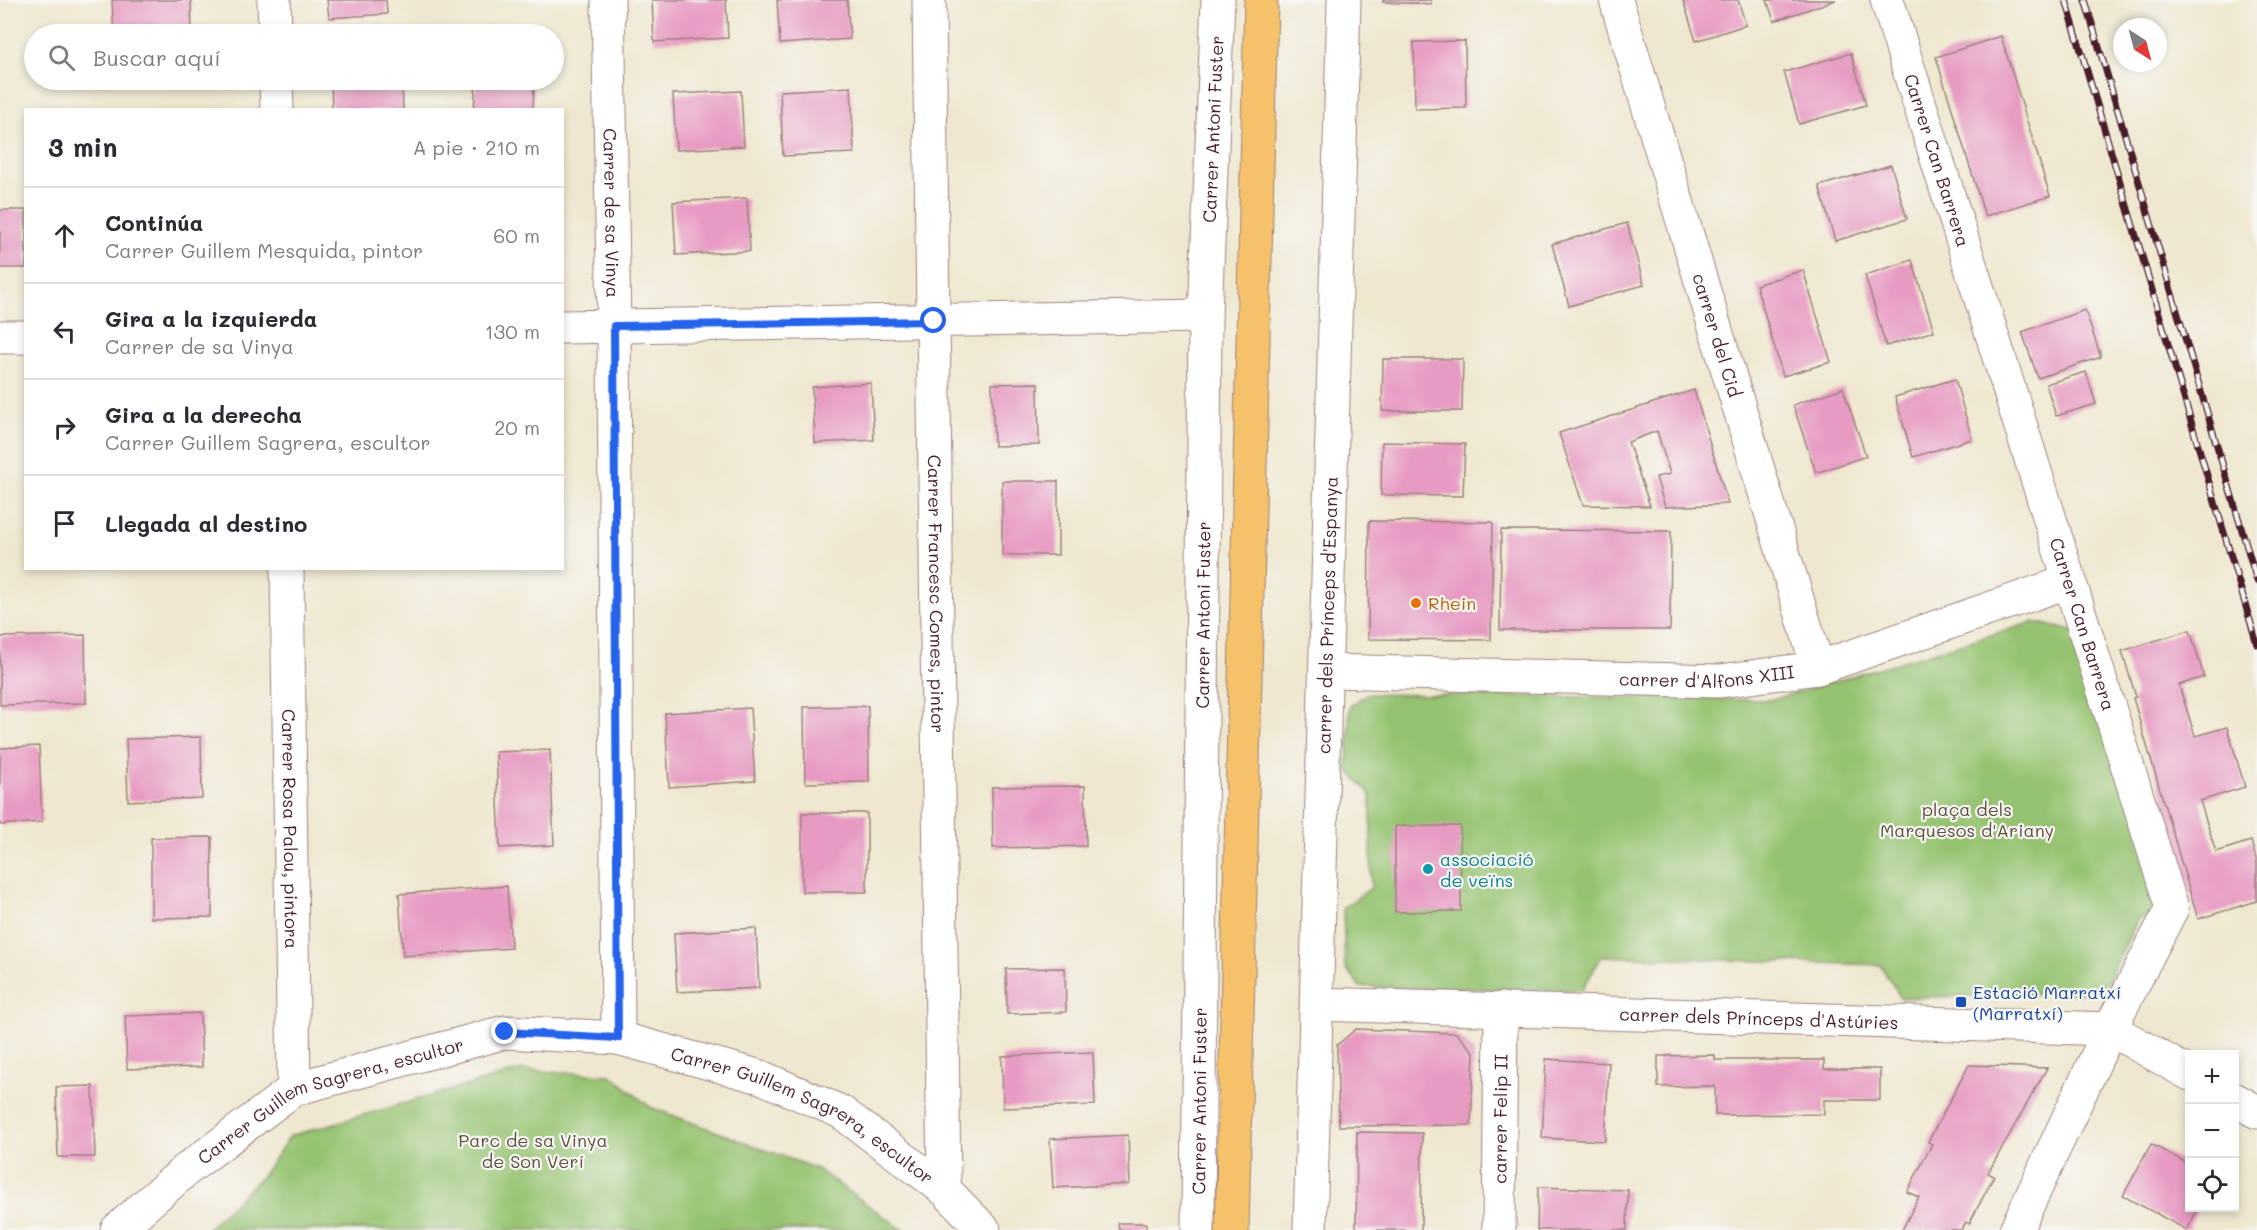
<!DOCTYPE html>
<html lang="es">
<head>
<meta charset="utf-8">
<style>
	:root { --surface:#fff; --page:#f7f7f7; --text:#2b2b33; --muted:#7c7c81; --line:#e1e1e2 }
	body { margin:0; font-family:Mali,sans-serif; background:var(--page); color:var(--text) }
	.controls { position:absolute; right:18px; bottom:18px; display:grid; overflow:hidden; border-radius:0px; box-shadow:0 3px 9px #0003 }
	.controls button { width:54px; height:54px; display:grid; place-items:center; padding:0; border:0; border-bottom:2px solid var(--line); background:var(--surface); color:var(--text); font:30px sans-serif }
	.compass { position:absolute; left:2113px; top:18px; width:54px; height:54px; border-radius:50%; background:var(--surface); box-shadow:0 3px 9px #0003; rotate:144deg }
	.stop { position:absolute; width:18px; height:18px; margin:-14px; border:4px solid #2563eb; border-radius:50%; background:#fff }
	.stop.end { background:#2563eb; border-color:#fff; box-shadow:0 2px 6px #0008 }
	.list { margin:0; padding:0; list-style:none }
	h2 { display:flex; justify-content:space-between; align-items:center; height:78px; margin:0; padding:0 24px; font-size:26px }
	h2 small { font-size:20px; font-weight:400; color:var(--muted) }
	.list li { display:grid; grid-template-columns:39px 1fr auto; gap:18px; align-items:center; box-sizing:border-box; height:96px; padding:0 24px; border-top:2px solid var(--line) }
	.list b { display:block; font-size:22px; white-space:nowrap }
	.list p { margin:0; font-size:20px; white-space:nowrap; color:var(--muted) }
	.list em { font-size:20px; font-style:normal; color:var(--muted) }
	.icon { flex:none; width:33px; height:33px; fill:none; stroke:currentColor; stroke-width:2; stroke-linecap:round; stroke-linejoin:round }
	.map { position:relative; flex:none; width:2257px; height:1230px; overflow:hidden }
	.search { position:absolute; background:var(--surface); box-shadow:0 3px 9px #0003; left:24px; top:24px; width:540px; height:66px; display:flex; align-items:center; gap:15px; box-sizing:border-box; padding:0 21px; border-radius:33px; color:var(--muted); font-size:22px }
	.panel { position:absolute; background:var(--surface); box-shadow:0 3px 9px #0003; left:24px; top:108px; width:540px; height:462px; border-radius:0px }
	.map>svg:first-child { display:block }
	.green { fill:#95c270; stroke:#70704e; stroke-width:1.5 }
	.building { fill:#e79ac2 }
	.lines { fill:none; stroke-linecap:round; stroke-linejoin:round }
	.minor-casing { stroke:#9c837d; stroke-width:35 }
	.major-casing { stroke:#9c837d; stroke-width:35 }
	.minor { stroke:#fff; stroke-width:33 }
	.major { stroke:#f5c16b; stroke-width:33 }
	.rail-casing { stroke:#4a1f2b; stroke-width:7 }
	.rail { stroke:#f6f6f2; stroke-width:4.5; stroke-dasharray:14; stroke-linecap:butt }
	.route { stroke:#2563eb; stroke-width:8 }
	.food-dot { fill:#e8710a; stroke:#f6f6f2; stroke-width:2 }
	.culture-dot { fill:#0f9aa8; stroke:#f6f6f2; stroke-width:2 }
	.transit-dot { fill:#1a4fb4; stroke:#f6f6f2; stroke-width:2 }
	.labels { text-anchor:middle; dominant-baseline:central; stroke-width:4.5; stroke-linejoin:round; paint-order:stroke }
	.street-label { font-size:18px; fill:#4a1f2b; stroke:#f6f6f2 }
	.food-label { font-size:18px; fill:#c56008; stroke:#f6f6f2; text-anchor:start }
	.park-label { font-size:18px; fill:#605040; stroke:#f6f6f2 }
	.culture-label { font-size:18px; fill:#0d838f; stroke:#f6f6f2; text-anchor:start }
	.transit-label { font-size:18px; fill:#164399; stroke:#f6f6f2; text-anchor:start }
</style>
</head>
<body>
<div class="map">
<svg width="2257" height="1230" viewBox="0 0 2257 1230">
	<rect width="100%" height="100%" fill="#f6f6f2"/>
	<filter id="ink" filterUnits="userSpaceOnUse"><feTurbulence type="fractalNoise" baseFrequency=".0167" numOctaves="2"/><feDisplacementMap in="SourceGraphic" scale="12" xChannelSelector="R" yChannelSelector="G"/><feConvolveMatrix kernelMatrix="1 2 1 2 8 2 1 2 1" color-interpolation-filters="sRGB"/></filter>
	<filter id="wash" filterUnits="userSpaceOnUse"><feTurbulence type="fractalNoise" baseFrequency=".008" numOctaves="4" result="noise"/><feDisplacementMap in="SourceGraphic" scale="24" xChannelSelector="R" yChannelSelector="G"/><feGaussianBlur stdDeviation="1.35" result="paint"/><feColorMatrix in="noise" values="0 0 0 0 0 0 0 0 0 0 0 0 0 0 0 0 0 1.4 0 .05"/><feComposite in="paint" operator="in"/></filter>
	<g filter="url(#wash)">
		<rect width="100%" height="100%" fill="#efe7cf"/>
		<g class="green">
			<polygon points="2034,622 2086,634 2172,908 2138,919 2103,992 1901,998 1880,965 1602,956 1582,990 1360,987 1345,967 1343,908 1371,888 1371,795 1347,769 1350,706 1367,694 1772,700"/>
			<polygon points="521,1070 611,1075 650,1107 817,1169 903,1230 206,1230 263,1175 290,1136"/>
		</g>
		<g id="blocks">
			<g class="building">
				<polygon points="112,0 191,0 192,34 114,34"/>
				<polygon points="327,0 386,0 387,14 329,18"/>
				<polygon points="652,0 726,0 728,38 654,42"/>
				<polygon points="777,0 847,0 850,39 780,44"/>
				<polygon points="1383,0 1431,0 1431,4 1383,2"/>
				<polygon points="1683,0 1738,0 1746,25 1696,41"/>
				<polygon points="1767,0 1836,0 1774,21"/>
				<polygon points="2001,36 2050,196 1985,216 1936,57"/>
				<polygon points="1465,41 1466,108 1415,109 1414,42"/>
				<polygon points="1851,53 1866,105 1799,124 1784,72"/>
				<polygon points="331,80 402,80 403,110 332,110"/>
				<polygon points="476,80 534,83 533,110 474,110"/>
				<polygon points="851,87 854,153 783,156 780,91"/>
				<polygon points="741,91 744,146 676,150 673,94"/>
				<polygon points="1891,165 1907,219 1835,241 1819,186"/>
				<polygon points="747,198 750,251 676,255 673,202"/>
				<rect x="0" y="210" width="26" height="58"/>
				<polygon points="1627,223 1644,285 1569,306 1552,244"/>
				<polygon points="1912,260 1934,331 1886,346 1865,275"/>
				<polygon points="1803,270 1831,362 1783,376 1756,285"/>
				<polygon points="2085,310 2101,357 2038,378 2022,332"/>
				<polygon points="1383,359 1463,359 1462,411 1382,411"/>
				<polygon points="2086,372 2096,404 2056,416 2046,384"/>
				<polygon points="1955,379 1972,439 1913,457 1895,397"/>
				<polygon points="871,383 874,440 815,443 812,387"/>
				<polygon points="1038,383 1039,445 994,446 992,384"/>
				<polygon points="1843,388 1866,456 1816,473 1793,405"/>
				<polygon points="1694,390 1728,504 1665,507 1656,477 1670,474 1657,431 1628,442 1650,506 1583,505 1559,433"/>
				<polygon points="1382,442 1465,444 1463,496 1381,495"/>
				<rect x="1002" y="481" width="56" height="74"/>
				<polygon points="1369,521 1493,522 1491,640 1368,639"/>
				<polygon points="1501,530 1671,531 1670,630 1500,630"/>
				<polygon points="2190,630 2204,677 2179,685 2195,736 2227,727 2245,787 2200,801 2216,852 2251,841 2257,862 2257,901 2198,919 2133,698 2136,697 2122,651"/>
				<polygon points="85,635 86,703 0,705 0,637"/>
				<polygon points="868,706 869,782 805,783 804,707"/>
				<polygon points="750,708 755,781 669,787 665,713"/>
				<polygon points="201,737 202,798 128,801 126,739"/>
				<polygon points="39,746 42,822 0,825 0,748"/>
				<polygon points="550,750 554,845 500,848 496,752"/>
				<polygon points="1085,786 1086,846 993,848 992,787"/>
				<rect x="802" y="813" width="65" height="79"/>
				<polygon points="1395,826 1460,826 1461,911 1395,912"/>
				<polygon points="212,837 212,917 151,918 151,838"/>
				<polygon points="507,886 511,948 403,956 399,894"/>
				<polygon points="756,928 759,988 677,992 674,933"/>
				<polygon points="1065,968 1066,1012 1007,1014 1006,969"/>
				<polygon points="200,1013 202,1067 127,1069 125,1016"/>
				<polygon points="1356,1029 1456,1033 1474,1052 1471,1125 1339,1126 1337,1045"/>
				<polygon points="1093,1052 1095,1105 1003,1108 1002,1056"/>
				<polygon points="1715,1055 1715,1060 1824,1060 1824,1069 1880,1069 1880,1100 1824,1100 1824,1114 1715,1115 1715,1086 1658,1087 1658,1056"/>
				<polygon points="1546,1059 1609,1063 1605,1141 1542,1138"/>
				<polygon points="1969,1065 2047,1068 1988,1173 1994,1176 1969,1224 1966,1222 1961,1230 1902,1230 1919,1197 1907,1192 1932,1144 1928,1142"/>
				<polygon points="93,1086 95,1157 58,1157 56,1087"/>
				<polygon points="1357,1132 1422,1133 1421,1230 1356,1230"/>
				<polygon points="1128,1135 1130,1184 1053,1188 1050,1139"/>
				<polygon points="2151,1144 2190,1165 2190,1208 2198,1208 2187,1230 2123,1196"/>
				<polygon points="1538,1187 1628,1190 1627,1230 1537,1230"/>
				<polygon points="1118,1223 1146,1223 1146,1230 1119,1230"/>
			</g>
		</g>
	</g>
	<g filter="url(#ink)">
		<use href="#blocks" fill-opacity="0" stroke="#9c837d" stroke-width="1.5"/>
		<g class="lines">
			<defs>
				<g id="minor">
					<polyline points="274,0 275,34"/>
					<path id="s1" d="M608 0 614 326 618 1038"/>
					<path id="s2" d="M929 0 944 1189"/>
					<path id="s3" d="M1616 0 1818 668"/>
					<path id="s4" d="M1887 0 2172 908 2110 1029 2016 1230"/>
					<polyline points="276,80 277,110"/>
					<polyline points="562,327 1205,316"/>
					<polyline points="0,337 26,337"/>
					<path id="s5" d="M287 568 294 1089"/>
					<path id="s6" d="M1327 671 1720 681 1818 668 2070 581"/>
					<path id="s7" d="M1317 1004 2110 1029 2190 1074"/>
					<polyline points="2234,1099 2257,1112"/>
					<path id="s8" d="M117 1230 186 1170 294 1089 505 1032 618 1038 761 1077 841 1112 944 1189 984 1230"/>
					<path id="s9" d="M1198 1230 1205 316 1218 0"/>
					<path id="s10" d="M1310 1230 1344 0"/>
					<path id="s11" d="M1499 1230 1501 1009"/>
				</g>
				<polyline id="major" points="1232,1230 1261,0"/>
			</defs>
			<use href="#minor" class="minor-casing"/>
			<use href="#major" class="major-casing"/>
			<use href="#minor" class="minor"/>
			<use href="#major" class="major"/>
			<defs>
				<g id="rail">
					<polyline points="2066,0 2257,644"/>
					<polyline points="2085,0 2257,581"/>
				</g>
			</defs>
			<use href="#rail" class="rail-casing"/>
			<use href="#rail" class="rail"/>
		</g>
	</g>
	<g class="lines" filter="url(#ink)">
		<polyline class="route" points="505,1032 618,1038 614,326 934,321"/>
	</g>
	<circle class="food-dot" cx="1416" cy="603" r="6"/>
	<circle class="culture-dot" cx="1428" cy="869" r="6"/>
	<rect class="transit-dot" x="1955" y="996" width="12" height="12" rx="3"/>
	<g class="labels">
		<g class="street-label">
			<text stroke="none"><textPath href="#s9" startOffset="1101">Carrer Antoni Fuster</textPath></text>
			<text stroke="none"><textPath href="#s4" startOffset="168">Carrer Can Barrera</textPath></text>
			<text stroke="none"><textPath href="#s1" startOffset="213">Carrer de sa Vinya</textPath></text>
			<text stroke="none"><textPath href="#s3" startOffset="350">carrer del Cid</textPath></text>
			<text stroke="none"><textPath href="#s2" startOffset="594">Carrer Francesc Comes, pintor</textPath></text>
			<text stroke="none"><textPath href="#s9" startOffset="615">Carrer Antoni Fuster</textPath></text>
			<text stroke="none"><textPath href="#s10" startOffset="615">carrer dels Prínceps d'Espanya</textPath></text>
			<text stroke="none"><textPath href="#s4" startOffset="654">Carrer Can Barrera</textPath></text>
			<text stroke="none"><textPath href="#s6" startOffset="380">carrer d'Alfons XIII</textPath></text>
			<text stroke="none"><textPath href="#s5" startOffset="261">Carrer Rosa Palou, pintora</textPath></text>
			<text stroke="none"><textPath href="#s7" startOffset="442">carrer dels Prínceps d'Astúries</textPath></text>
			<text stroke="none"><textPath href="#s9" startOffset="129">Carrer Antoni Fuster</textPath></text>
			<text stroke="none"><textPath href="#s8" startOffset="255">Carrer Guillem Sagrera, escultor</textPath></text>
			<text stroke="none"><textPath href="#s8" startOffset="760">Carrer Guillem Sagrera, escultor</textPath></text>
			<text stroke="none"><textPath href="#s11" startOffset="111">carrer Felip II</textPath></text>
		</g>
		<g class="food-label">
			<text x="1428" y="603">Rhein</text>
		</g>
		<g class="park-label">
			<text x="1967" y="809">plaça dels<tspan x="1967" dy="21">Marquesos d'Ariany</tspan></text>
			<text x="533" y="1140">Parc de sa Vinya<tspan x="533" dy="21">de Son Verí</tspan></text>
		</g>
		<g class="culture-label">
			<text x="1440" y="859">associació<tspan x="1440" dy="21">de veïns</tspan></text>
		</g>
		<g class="transit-label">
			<text x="1973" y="992">Estació Marratxí<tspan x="1973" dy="21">(Marratxí)</tspan></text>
		</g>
	</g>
</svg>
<div class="controls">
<button>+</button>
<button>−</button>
<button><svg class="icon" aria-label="locate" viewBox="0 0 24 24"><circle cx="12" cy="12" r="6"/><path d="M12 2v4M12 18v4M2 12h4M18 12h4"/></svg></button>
</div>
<svg class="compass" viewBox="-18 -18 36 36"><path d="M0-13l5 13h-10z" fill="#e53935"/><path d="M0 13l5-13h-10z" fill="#7c7c81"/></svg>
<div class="stop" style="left:934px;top:321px"></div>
<div class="stop end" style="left:505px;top:1032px"></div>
<div class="search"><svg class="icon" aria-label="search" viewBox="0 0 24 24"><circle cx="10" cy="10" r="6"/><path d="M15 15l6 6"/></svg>Buscar aquí</div>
<section class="panel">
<h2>3 min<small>A pie · 210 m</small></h2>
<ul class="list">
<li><svg class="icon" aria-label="ahead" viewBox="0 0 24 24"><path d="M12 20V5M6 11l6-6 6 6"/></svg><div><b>Continúa</b><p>Carrer Guillem Mesquida, pintor</p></div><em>60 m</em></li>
<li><svg class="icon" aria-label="left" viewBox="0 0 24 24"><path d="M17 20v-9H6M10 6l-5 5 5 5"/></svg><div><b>Gira a la izquierda</b><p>Carrer de sa Vinya</p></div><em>130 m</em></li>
<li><svg class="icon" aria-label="right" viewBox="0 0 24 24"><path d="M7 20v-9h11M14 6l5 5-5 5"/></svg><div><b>Gira a la derecha</b><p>Carrer Guillem Sagrera, escultor</p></div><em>20 m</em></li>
<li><svg class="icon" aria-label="arrive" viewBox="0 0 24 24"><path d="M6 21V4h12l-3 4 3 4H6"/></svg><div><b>Llegada al destino</b></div></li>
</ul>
</section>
</div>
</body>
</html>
